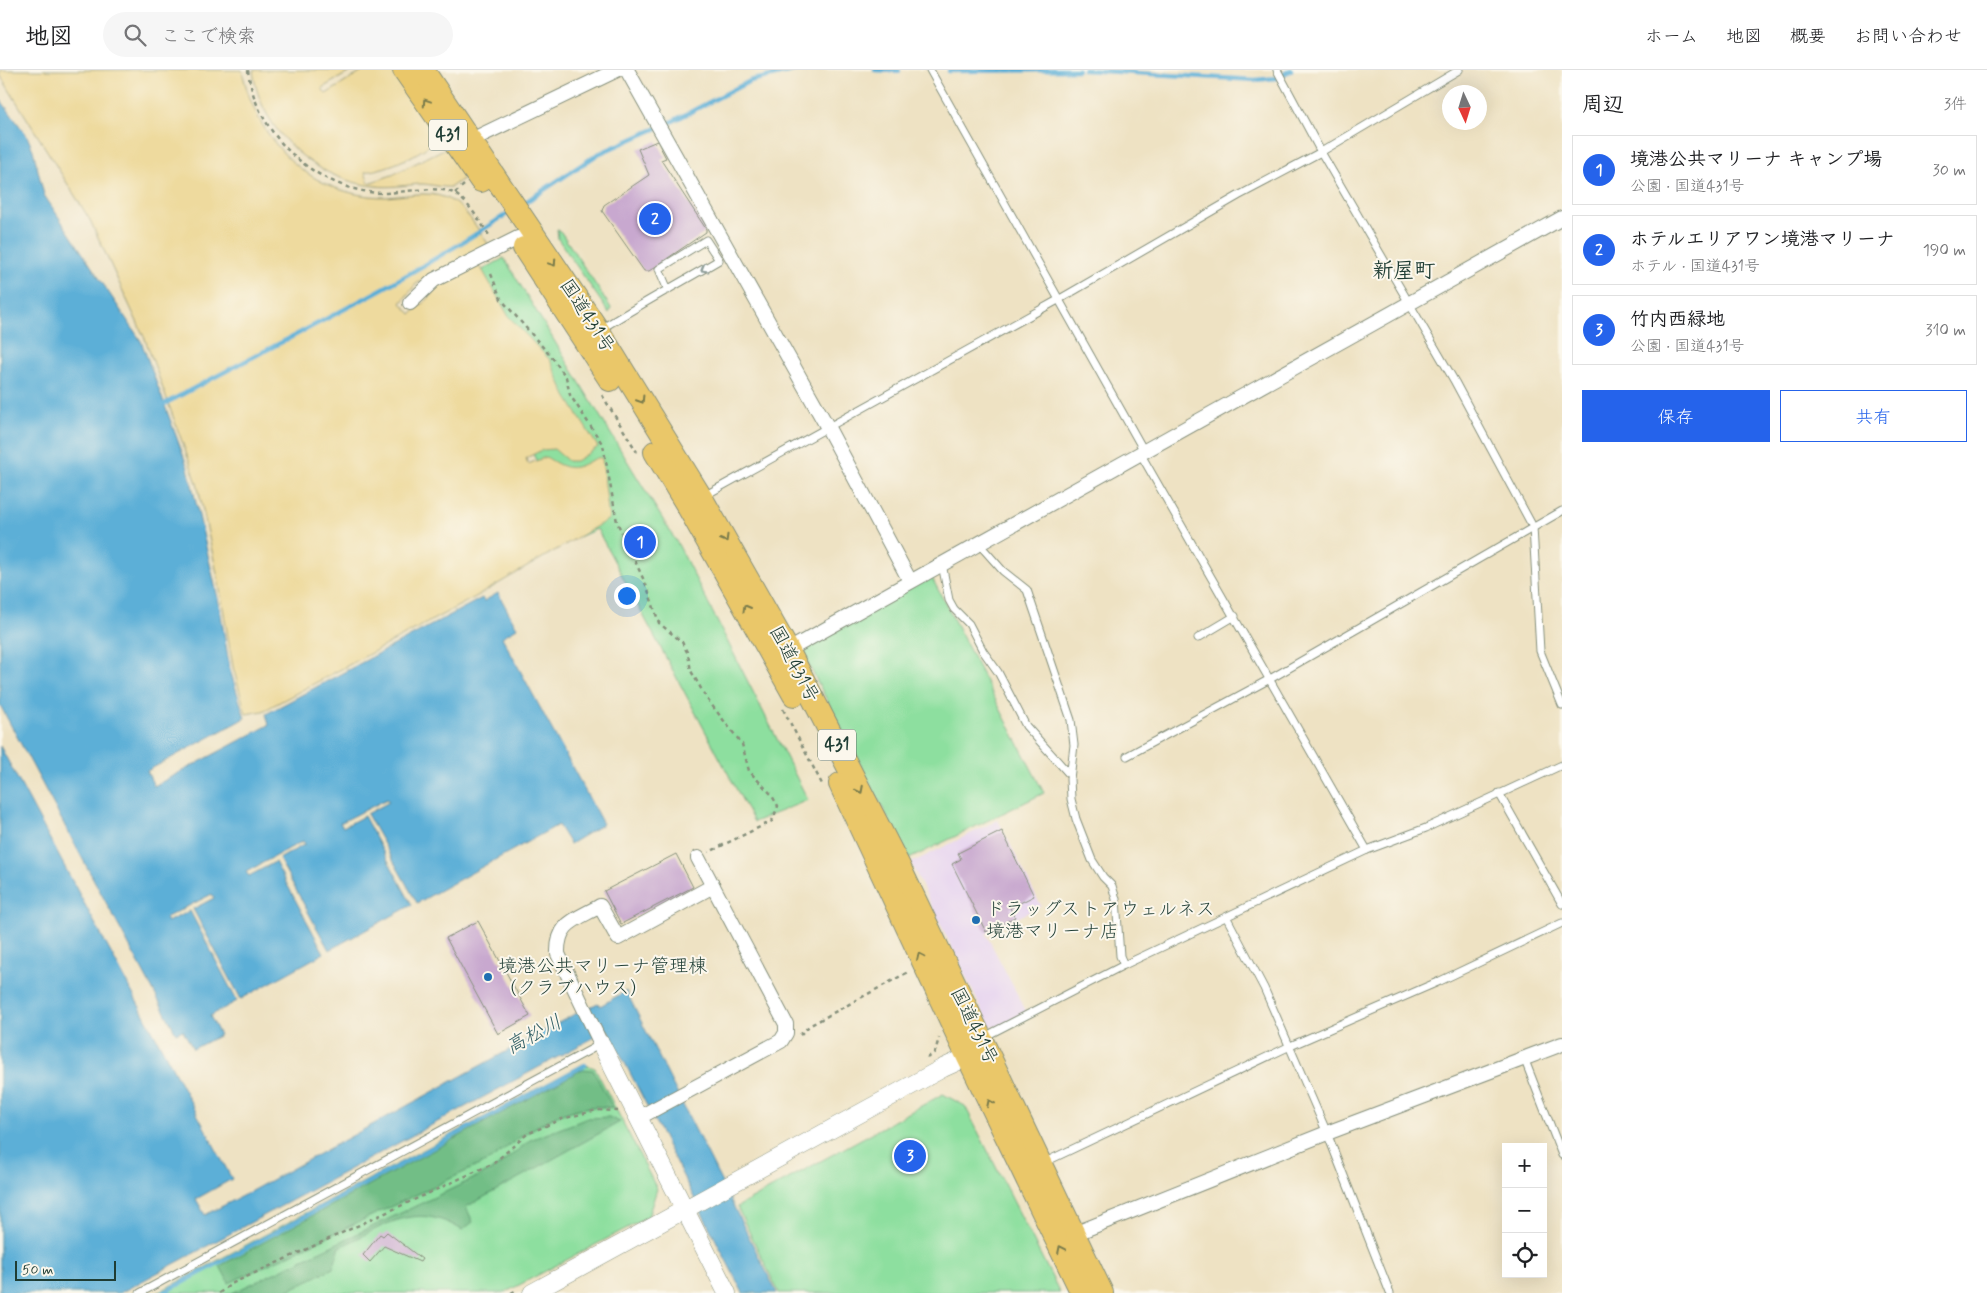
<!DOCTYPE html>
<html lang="ja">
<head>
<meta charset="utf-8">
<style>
	:root { --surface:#fff; --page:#f6f6f6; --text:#202124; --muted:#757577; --line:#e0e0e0; --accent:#2563eb }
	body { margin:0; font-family:Mynerve,"Klee One",sans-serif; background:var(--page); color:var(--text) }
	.controls { position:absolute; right:15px; bottom:15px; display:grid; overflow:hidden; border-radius:0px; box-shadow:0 5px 20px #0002 }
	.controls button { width:45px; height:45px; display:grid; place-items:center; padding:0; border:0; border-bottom:1px solid var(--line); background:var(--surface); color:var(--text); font:25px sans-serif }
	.compass { position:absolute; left:1442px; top:15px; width:45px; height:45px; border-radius:50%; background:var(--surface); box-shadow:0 5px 20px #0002; rotate:176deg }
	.scale { position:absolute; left:15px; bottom:12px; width:101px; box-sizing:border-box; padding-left:5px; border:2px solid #1f3d34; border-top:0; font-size:14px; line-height:18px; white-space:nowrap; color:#1f3d34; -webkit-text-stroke:4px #fbf7ec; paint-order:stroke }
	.you { position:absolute; left:626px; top:525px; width:18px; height:18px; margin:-12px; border:4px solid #fff; border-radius:50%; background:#1a73e8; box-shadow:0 0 0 8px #1a73e833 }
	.badge { display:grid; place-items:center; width:32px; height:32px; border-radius:50%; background:var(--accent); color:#fff; font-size:16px; font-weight:700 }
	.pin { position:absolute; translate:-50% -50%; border:2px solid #fff; box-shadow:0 1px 5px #0006 }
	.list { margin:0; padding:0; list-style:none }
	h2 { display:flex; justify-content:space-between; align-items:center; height:65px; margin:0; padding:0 20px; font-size:21px }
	h2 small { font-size:16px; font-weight:400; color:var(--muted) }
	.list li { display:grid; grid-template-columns:32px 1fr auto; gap:15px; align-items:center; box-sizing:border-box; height:70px; margin:0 10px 10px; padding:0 10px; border:1px solid var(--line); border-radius:0px }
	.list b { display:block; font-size:19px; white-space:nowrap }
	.list p { margin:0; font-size:16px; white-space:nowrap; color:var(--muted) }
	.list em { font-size:16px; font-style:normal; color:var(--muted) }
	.actions { display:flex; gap:10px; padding:15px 20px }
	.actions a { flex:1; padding:11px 0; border:1px solid var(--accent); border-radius:0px; text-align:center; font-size:18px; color:var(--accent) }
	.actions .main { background:var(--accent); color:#fff }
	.icon { flex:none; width:28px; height:28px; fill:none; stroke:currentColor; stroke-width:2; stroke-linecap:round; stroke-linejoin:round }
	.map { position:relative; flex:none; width:1562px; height:1223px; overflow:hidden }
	header { display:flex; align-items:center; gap:30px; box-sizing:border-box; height:70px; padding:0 25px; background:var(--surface); border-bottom:1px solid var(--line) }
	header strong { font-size:24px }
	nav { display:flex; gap:28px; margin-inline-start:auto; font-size:18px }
	.search { width:350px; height:45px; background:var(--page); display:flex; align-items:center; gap:12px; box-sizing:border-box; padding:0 18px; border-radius:28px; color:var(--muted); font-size:19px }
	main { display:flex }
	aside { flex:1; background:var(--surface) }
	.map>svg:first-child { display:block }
	.built { fill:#e6d3f0 }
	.green { fill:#8ddf9f; stroke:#568e6a }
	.forest { fill:#72be86; stroke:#487e5d }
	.sand { fill:#eeda9e; stroke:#868c69 }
	.water { fill:#5cafd7; stroke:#3e7686 }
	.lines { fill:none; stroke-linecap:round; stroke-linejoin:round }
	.stream { stroke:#5cafd7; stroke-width:4.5 }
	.building { fill:#c8a8cf }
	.service-casing { stroke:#86907c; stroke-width:9 }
	.minor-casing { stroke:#86907c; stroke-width:16 }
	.tertiary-casing { stroke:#86907c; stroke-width:19 }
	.trunk-casing { stroke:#86907c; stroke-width:24 }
	.path { stroke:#86907c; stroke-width:2.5; stroke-dasharray:4 4; stroke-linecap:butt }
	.service { stroke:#fff; stroke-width:7 }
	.minor { stroke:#fff; stroke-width:14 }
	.tertiary { stroke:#fff; stroke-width:18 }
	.trunk { stroke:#eac769; stroke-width:22 }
	.oneway { stroke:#7a7b4c }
	.oneway2 { stroke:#8f9e9a }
	.poi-dot { fill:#1f6fb2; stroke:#fbf7ec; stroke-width:2 }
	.labels { text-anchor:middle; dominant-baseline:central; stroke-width:4; stroke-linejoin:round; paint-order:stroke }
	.shield { fill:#fbf7ec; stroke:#61756b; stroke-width:1 }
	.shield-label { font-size:18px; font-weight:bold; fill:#1f3d34 }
	.street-label { font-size:19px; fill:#1f3d34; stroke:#fbf7ec }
	.poi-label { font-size:19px; fill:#1f3d34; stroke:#fbf7ec; text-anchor:start }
	.water-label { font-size:20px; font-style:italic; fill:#315f65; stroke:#fbf7ec }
	.quarter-label { font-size:21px; font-weight:bold; fill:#1f3d34; stroke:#fbf7ec }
</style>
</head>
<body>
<header>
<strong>地図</strong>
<div class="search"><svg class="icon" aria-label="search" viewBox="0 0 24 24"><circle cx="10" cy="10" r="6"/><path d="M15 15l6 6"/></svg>ここで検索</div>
<nav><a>ホーム</a><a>地図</a><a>概要</a><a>お問い合わせ</a></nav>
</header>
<main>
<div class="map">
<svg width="1562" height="1223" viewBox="0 0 1562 1223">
	<rect width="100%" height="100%" fill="#fbf7ec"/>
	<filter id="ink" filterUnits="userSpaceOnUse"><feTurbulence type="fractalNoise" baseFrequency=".02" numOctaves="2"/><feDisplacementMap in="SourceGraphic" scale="10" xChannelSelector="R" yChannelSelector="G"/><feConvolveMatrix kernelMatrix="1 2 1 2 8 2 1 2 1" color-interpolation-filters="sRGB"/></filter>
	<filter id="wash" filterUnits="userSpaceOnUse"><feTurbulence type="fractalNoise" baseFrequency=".0096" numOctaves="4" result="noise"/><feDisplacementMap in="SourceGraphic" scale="20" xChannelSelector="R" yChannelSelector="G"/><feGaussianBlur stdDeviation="1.12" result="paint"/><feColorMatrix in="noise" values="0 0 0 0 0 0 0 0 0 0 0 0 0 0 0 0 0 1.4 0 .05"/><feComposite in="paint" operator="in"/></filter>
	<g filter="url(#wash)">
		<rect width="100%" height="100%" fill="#eee2c3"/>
		<polygon class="built" points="998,750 1041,836 986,864 1027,943 1000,956 990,957 911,793"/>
		<g class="green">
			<polygon points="557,159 561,162 611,238 609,243 558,169"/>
			<polygon points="504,188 679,476 808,730 754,752 597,459 577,468 447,220"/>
			<polygon points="931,506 1044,723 909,789 801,580"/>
			<polygon points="583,994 595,998 657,1119 648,1147 504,1223 157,1223"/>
			<polygon points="943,1024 965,1036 1060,1223 779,1223 737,1137"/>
		</g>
		<g class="forest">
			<path d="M583 999 593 1000 613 1038C568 1030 525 1062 492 1089L229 1213 220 1196Z"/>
			<path d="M609 1047 620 1052 466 1137 473 1152 462 1160C414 1130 385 1156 340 1177L333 1198 283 1223H232L496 1098 530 1070 588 1048Z"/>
		</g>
		<g class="sand">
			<path d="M0 0H242C256 71 310 127 386 127 406 126 427 120 446 128 466 136 477 159 489 175L416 214 401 233 411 244 429 228 437 216 479 194 509 247 550 290 566 326 598 377 576 391H568L554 379 542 380 526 388 528 394 546 387C564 398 571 402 590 391 595 389 597 387 602 388L609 449 479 525 263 641 246 644 233 597 218 508 197 413 145 269 90 150 0 5Z"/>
			<path d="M253 0H353L322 18 326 24 365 0H392L439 68C419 85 391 98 365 102L369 113 392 105 446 78 465 107 451 117C441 118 431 114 421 114 405 115 390 118 375 116 316 111 259 60 253 0Z"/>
		</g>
		<g class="water">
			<polygon points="0,29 27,66 33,80 44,125 141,271 188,398 219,533 230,600 245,648 147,701 154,716 269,655 266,644 482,528 484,531 498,523 517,558 502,567 603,754 570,774 558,755 417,833 367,744 389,732 387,729 340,753 343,757 364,746 412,835 329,880 279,789 305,774 303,771 246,802 249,806 275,792 324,883 241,929 193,839 214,828 212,824 165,848 167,852 190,841 237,931 210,946 220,965 193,979 183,960 176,963 0,635"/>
			<polygon points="0,676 232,1109 196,1129 205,1145 244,1125 571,946 598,933 600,936 626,921 777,1223 743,1223 608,960 120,1223 0,1223"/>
		</g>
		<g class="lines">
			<g class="stream">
				<polyline points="875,0 899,1"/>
				<polyline points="1084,0 1255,10 1277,8 1291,0"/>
				<polyline points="949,1 1078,0"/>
				<polyline points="521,135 598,84 673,51 750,11 796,0"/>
				<path d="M161 336C278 272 399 216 510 142"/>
				<polyline points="163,1223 585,995"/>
			</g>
		</g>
		<g id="blocks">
			<g class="building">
				<polygon points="657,71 666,88 661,90 706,159 706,162 649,201 644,201 602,141 604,135 649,105 638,79"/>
				<polygon points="1002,761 1034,826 1010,838 1015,847 986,862 952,794 961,789 958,783"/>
				<polygon points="676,784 693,817 621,854 604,821"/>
				<polygon points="478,851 530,946 498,964 446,868"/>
				<polygon points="387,1162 422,1189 420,1192 384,1176 370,1192 363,1185 380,1164 383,1166"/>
			</g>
		</g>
	</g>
	<g filter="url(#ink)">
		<use href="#blocks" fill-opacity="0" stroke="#86907c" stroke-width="1"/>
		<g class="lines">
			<defs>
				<g id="service">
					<polyline points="930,0 1144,381"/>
					<polyline points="1277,0 1321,82 1455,312 1533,457 1540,581 1562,635"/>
					<path d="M601 259C639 235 680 213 719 190L706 170 659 199 668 220"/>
					<polyline points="1140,383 1367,780"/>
					<polyline points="704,426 1058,230 1238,126 1321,82 1459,0"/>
					<polyline points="979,474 1003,501 1027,520 1071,650 1074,675 1070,709 1071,729 1076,749 1092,790 1103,807 1112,816 1116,829 1120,886 1124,895"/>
					<polyline points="942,494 949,530 954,539 969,554 983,581 998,602 1026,656 1070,705"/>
					<polyline points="1198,568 1235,546"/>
					<polyline points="1127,686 1270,609 1562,441"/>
					<polyline points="1499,723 1562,834"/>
					<polyline points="1227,848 1264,918 1327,1063 1390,1223"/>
					<polyline points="984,967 1124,895 1367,780 1426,758 1562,695"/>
					<polyline points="1524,988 1562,1085"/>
					<polyline points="1043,1093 1288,977 1440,911 1562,853"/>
					<polyline points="140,1223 601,974"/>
				</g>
				<g id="minor">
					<polyline points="627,0 828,358 910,511"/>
					<polyline points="465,73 617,0"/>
					<polyline points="410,233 434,210 518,168"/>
					<polyline points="783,583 1562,148"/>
					<path d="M601 974 558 884C557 852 576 850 600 836L618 868 713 816"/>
					<polyline points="638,1048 781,971 786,963 786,954 698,788"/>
					<polyline points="1074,1164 1327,1063 1562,974"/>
				</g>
				<g id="tertiary">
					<polyline points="601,974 727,1223"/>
					<polyline points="532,1223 943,998 978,982"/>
				</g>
				<g id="trunk">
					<polyline points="404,0 481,111"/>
					<polyline points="423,0 598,260 701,427 788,580 898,794 1102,1223"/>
					<polyline points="524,178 610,310"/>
					<polyline points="655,382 687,435 794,625"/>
					<polyline points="840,714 963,977 1082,1223"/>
				</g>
			</defs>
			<use href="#service" class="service-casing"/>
			<use href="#minor" class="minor-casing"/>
			<use href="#tertiary" class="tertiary-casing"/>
			<use href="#trunk" class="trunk-casing"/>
			<g class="path">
				<path d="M248 0C255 65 318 122 383 123 401 123 440 114 455 124 470 133 481 154 491 168"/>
				<polyline points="455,123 464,115"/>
				<polyline points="491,204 501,229 554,290 566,307 570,325 603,375 617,452 647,517 659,553 682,572 688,584 691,601 707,629 742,674 749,701 771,724 778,736 772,751 709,782"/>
				<polyline points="602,325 637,382"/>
				<polyline points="783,639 822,714"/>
				<polyline points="800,965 809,956 910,901"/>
				<polyline points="927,988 935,982 939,968"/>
				<polyline points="219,1223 233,1213 494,1093 527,1064 562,1049 597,1040 618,1041"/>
				<polyline points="511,1223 517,1220"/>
			</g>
			<use href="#service" class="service"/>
			<use href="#minor" class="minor"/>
			<use href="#tertiary" class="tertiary"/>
			<use href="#trunk" class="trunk"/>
		</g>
		<defs><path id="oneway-chevron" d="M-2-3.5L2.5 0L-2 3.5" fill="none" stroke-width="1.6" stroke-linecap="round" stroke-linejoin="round" transform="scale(1.25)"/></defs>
		<g class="oneway">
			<use href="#oneway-chevron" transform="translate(426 32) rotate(-124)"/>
			<use href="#oneway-chevron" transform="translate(553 193) rotate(56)"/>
			<use href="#oneway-chevron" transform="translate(641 330) rotate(58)"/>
			<use href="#oneway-chevron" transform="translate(725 469) rotate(60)"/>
			<use href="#oneway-chevron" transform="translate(746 538) rotate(-120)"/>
			<use href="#oneway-chevron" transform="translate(860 720) rotate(63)"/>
			<use href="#oneway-chevron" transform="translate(920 886) rotate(-115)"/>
			<use href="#oneway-chevron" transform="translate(990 1033) rotate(-116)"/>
			<use href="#oneway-chevron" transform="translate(1061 1179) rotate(-116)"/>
		</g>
		<use class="oneway2" href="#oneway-chevron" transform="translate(704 199) rotate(150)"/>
	</g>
	<g class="poi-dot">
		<circle cx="976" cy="850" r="5"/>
		<circle cx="488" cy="907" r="5"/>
	</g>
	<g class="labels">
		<g class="shield">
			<rect x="429" y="49.5" width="38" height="31" rx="4"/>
			<rect x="818" y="659.5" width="38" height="31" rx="4"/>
		</g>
		<g class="shield-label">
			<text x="448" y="65">431</text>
			<text x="837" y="675">431</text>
		</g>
		<g class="street-label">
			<text transform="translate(587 246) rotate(57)">国道431号</text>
			<text transform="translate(794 594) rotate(62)">国道431号</text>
			<text transform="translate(974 956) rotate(64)">国道431号</text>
		</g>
		<g class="poi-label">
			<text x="986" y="839">ドラッグストアウェルネス<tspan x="986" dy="22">境港マリーナ店</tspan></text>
			<text x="498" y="896">境港公共マリーナ管理棟<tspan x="498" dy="22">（クラブハウス）</tspan></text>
		</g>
		<g class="water-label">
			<text transform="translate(534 965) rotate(-28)">高松川</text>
		</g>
		<g class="quarter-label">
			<text x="1404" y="201">新屋町</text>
		</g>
	</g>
</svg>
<div class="controls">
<button>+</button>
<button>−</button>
<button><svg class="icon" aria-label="locate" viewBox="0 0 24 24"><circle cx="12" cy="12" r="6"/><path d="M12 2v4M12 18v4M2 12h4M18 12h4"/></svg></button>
</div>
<svg class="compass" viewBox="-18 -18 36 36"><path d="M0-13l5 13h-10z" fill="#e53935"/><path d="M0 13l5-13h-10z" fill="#757577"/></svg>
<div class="scale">50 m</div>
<div class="you"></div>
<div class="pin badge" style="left:640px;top:472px">1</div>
<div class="pin badge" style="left:655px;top:149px">2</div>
<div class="pin badge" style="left:910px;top:1086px">3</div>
</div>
<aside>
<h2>周辺<small>3件</small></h2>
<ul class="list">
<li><span class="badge">1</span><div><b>境港公共マリーナ キャンプ場</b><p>公園 · 国道431号</p></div><em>30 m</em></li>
<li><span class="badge">2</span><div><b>ホテルエリアワン境港マリーナ</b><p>ホテル · 国道431号</p></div><em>190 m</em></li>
<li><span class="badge">3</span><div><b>竹内西緑地</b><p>公園 · 国道431号</p></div><em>310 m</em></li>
</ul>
<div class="actions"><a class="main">保存</a><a>共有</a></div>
</aside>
</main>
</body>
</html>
